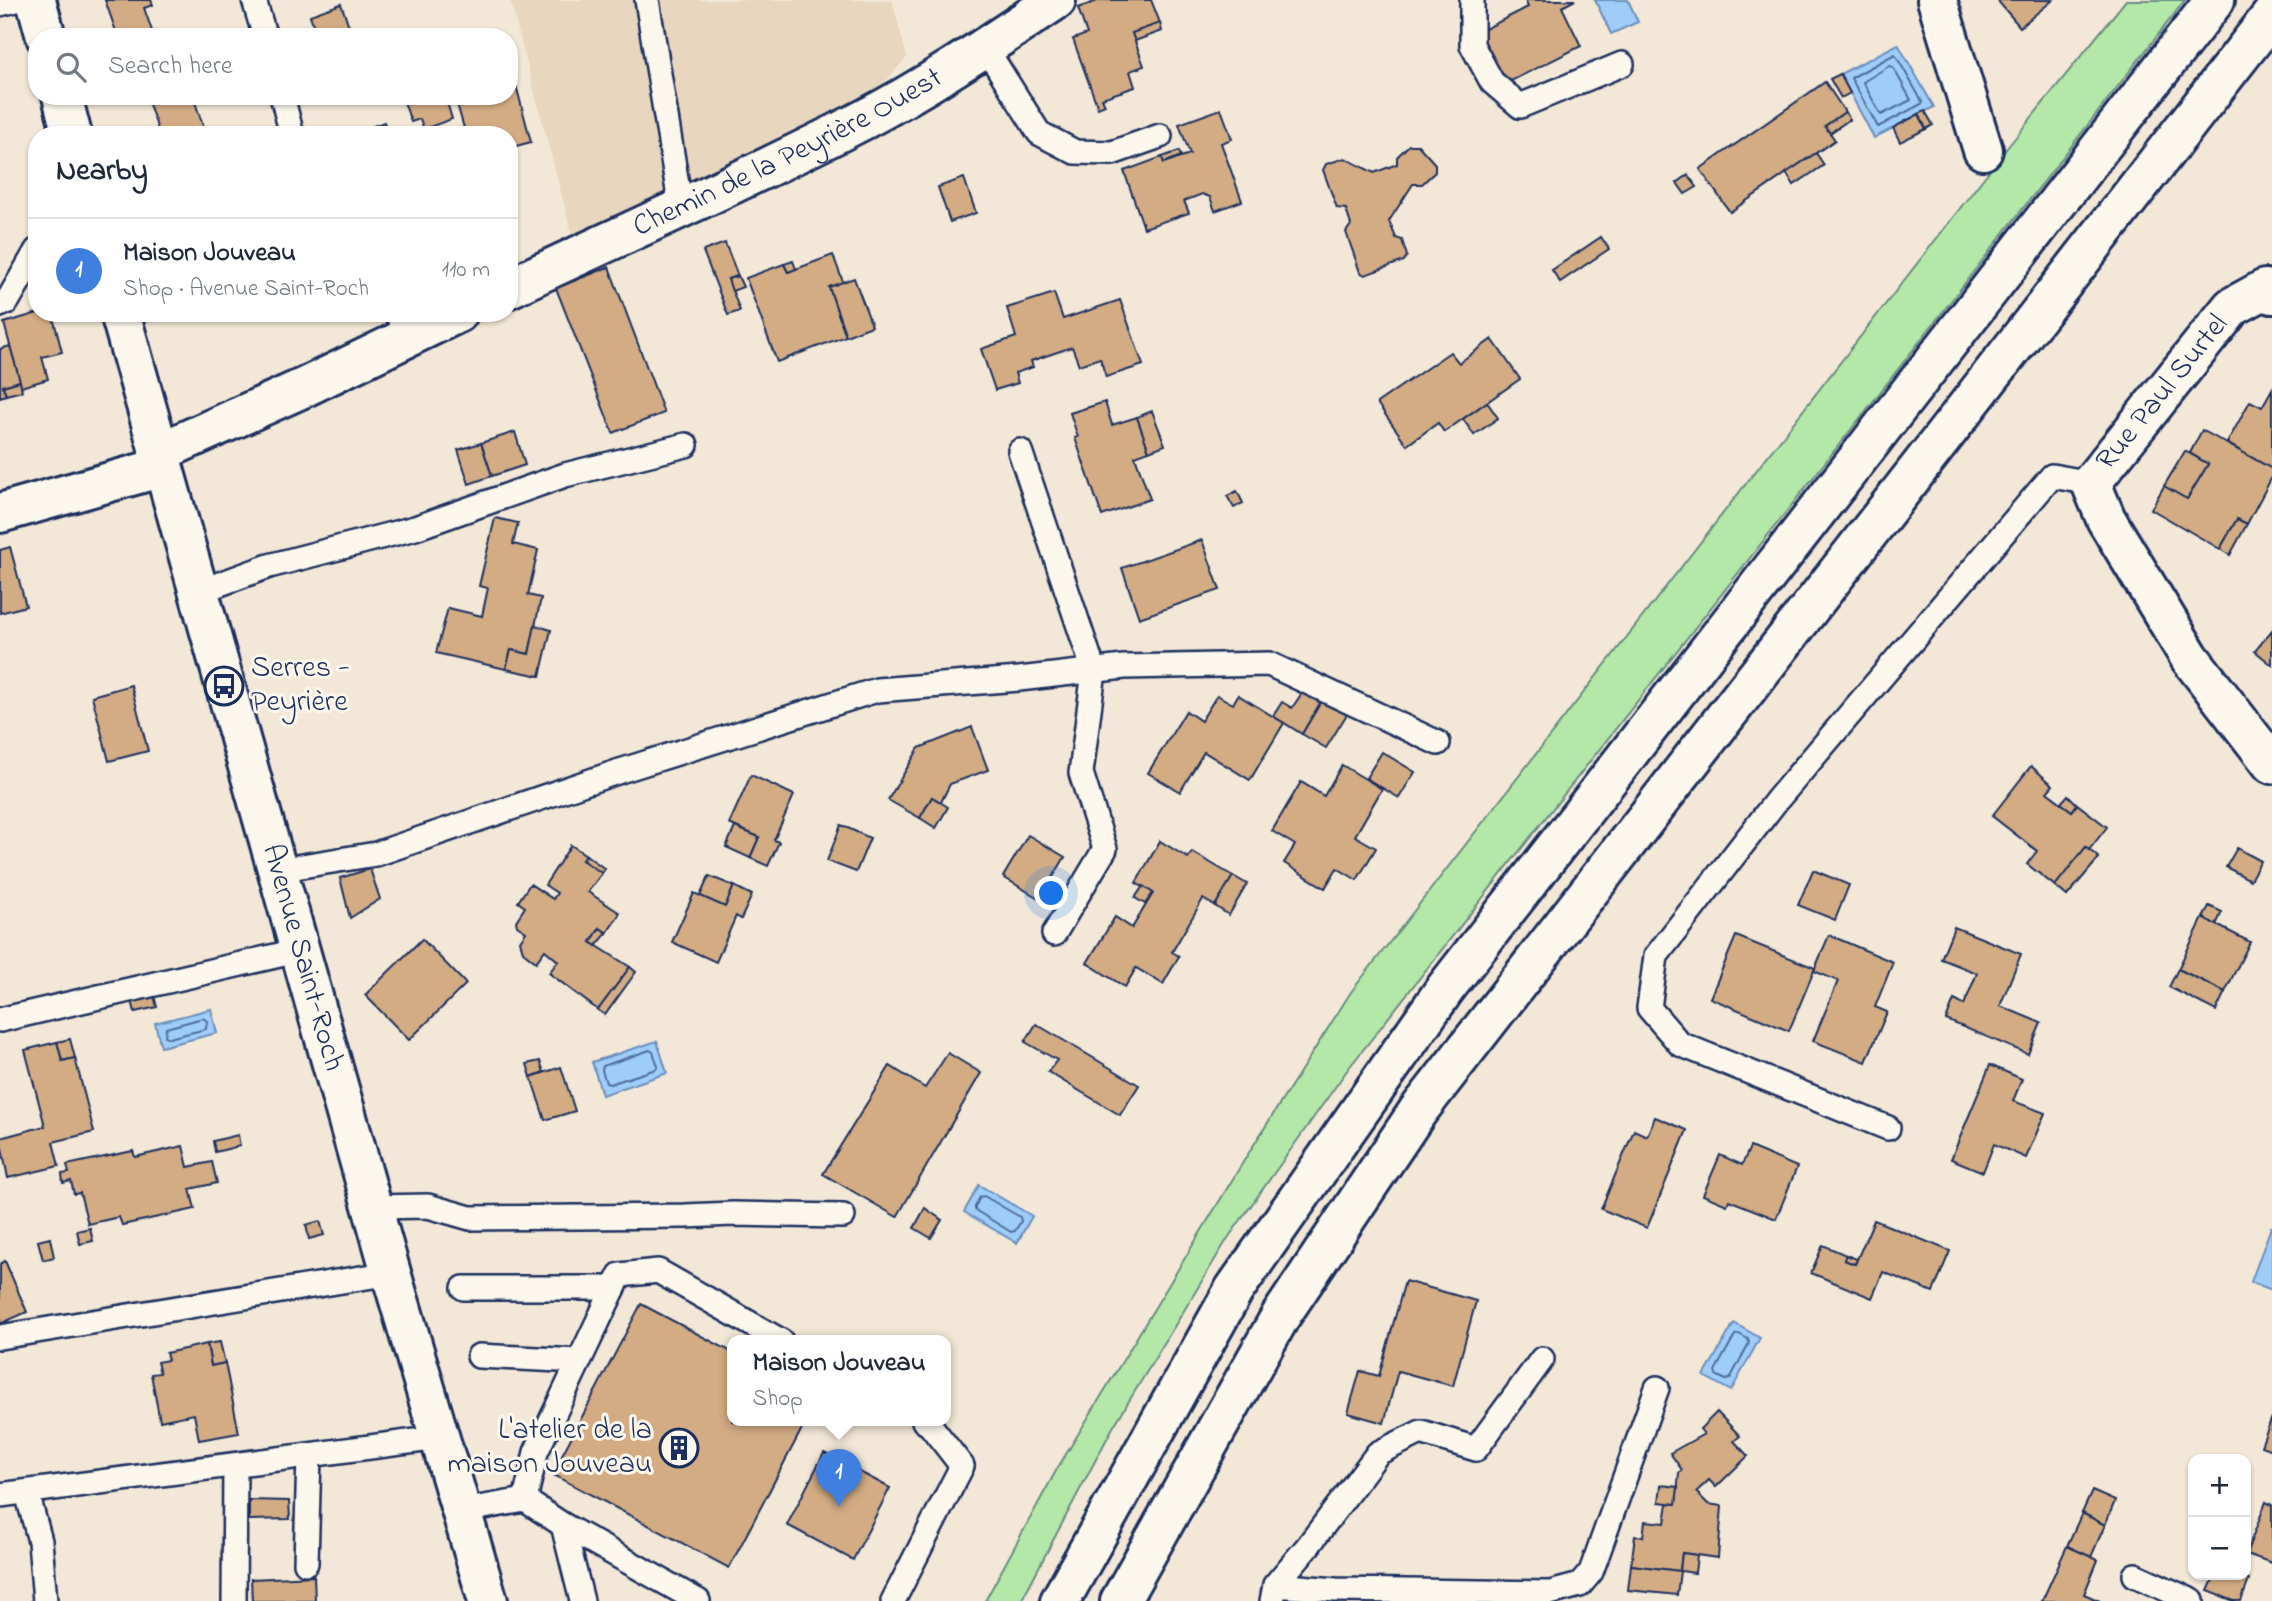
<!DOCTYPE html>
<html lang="en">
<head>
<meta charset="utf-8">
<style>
	:root { --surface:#fff; --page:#f2f2f3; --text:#1f2937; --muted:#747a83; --line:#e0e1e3; --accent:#d93025 }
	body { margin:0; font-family:"Indie Flower",sans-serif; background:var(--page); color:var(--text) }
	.controls { position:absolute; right:21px; bottom:21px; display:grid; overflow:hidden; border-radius:14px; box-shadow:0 2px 5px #0004 }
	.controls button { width:63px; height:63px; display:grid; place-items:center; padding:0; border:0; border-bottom:2px solid var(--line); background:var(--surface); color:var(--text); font:35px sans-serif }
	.you { position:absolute; left:1052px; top:894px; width:24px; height:24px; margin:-18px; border:5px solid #fff; border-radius:50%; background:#1a73e8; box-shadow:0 0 0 10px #1a73e833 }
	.badge { display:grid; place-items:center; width:46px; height:46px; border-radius:50%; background:var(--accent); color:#fff; font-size:23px; font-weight:700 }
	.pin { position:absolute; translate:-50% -58px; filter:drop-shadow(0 2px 4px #0008) }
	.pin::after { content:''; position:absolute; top:37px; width:24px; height:21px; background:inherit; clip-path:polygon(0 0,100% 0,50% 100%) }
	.popup { position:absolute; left:727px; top:1335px; width:224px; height:91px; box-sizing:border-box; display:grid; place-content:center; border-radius:14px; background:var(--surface); filter:drop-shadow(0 2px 5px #0005); font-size:23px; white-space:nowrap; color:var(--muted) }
	.popup b { font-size:26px; color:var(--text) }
	.popup::after { content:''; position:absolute; left:50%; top:100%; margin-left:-14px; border:14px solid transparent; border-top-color:var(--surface) }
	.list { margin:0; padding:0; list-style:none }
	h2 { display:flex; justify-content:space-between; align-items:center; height:91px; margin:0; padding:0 28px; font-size:30px }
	h2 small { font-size:23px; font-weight:400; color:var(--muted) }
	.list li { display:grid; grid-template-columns:46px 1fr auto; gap:21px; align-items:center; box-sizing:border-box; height:105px; padding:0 28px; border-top:2px solid var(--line) }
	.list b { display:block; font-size:26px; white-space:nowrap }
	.list p { margin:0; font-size:23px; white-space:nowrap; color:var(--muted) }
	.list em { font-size:23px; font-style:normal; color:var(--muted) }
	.icon { flex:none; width:38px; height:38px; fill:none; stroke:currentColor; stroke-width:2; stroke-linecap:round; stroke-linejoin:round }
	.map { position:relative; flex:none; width:2272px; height:1601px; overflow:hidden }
	.search { position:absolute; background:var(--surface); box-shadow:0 2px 5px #0004; left:28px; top:28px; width:490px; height:77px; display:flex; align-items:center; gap:18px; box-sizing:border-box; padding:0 24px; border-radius:28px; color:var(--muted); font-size:26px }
	.panel { position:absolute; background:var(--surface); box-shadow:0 2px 5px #0004; left:28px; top:126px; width:490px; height:196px; border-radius:28px }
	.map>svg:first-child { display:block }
	.built { fill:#e9d6be }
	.green { fill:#b4e8a9; stroke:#688c84; stroke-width:2 }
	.water { fill:#9ecdfa; stroke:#6a8ebc; stroke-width:2 }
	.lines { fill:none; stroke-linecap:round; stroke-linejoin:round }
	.shore { stroke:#4f6e9c; stroke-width:2 }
	.building { fill:#d3ac84; stroke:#1b2f5e; stroke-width:2 }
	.service-casing { stroke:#1b2f5e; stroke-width:28 }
	.minor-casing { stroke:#1b2f5e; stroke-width:44 }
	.secondary-casing { stroke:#1b2f5e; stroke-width:44 }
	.primary-casing { stroke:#1b2f5e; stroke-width:44 }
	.service { stroke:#fbf7ec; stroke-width:23 }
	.minor { stroke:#fbf7ec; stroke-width:38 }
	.secondary { stroke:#fbf7ec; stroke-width:38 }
	.primary { stroke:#fbf7ec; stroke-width:38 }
	.labels { text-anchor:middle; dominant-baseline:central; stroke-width:6; stroke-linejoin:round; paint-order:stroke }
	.street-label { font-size:30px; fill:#1b2f5e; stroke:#fbf7ec }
	.poi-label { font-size:30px; fill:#1b2f5e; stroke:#fbf7ec; text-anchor:start }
</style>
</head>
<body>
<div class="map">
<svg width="2272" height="1601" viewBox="0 0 2272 1601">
	<rect width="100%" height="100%" fill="#f3e8d7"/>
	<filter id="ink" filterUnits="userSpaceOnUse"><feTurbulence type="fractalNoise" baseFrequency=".0143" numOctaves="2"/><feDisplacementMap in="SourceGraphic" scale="14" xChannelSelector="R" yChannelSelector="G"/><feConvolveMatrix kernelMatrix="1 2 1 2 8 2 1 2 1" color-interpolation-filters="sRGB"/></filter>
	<g filter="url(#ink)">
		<polygon class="built" points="510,0 892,0 907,57 874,95 576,249"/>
		<polygon class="green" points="2126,0 2185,0 1864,413 1348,1069 1228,1238 1112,1429 1021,1601 985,1601 1057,1469 1248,1154 1351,992 2003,153"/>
		<g class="water">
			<polygon points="1595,0 1628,0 1638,22 1611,34"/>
			<polygon points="1898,44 1934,107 1874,138 1840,74"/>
			<polygon points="211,1009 217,1033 161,1047 155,1023"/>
			<polygon points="657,1041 667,1073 602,1095 592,1062"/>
			<polygon points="979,1185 1032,1216 1017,1243 964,1212"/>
			<polygon points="2271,1227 2272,1228 2272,1290 2251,1282"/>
			<polygon points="1734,1323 1760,1338 1731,1391 1704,1376"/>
		</g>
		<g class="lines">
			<g class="shore">
				<polygon points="1895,54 1923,103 1878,127 1851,78"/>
				<polygon points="1889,66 1893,67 1911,100 1881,115 1863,82"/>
				<polygon points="203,1018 207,1021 206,1029 169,1038 165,1036 166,1028"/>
				<polygon points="650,1050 653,1052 658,1066 656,1069 610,1084 606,1083 602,1070 603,1066"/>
				<polygon points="984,1196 1020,1217 1021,1221 1015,1231 1011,1232 975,1210 975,1207 980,1197"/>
				<polygon points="1739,1334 1748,1339 1749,1343 1730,1379 1726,1380 1716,1375 1715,1371 1735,1335"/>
			</g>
		</g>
		<g class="building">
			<polygon points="105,0 151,0 153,5 144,8 152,31 136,37 118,37"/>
			<polygon points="1100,0 1151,0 1160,23 1132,33 1144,66 1130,71 1135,87 1102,98 1105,105 1098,108 1073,39 1087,34 1078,8"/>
			<polygon points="1525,0 1575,0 1562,7 1581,46 1505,84 1479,32 1528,7"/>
			<polygon points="1997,0 2053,0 2020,27"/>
			<polygon points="341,4 353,37 317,37 310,15"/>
			<polygon points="1160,23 1162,31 1135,41 1132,33"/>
			<polygon points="1840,74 1850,93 1841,98 1830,79"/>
			<polygon points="1825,82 1845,112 1825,126 1835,140 1730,212 1700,169"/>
			<polygon points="516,85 531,142 509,148 509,135 466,135 457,104 481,96 509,96 509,87"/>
			<polygon points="146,96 193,96 206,135 160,135"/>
			<polygon points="402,96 445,96 452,119 424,129 420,119 411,122"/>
			<polygon points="1221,109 1232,139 1221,143 1242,201 1215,211 1210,197 1202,194 1184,201 1189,213 1144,228 1124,171 1162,157 1164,163 1190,154 1179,124"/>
			<polygon points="1925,111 1933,125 1926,129 1919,114"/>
			<polygon points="1845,112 1850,119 1830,133 1825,126"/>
			<polygon points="1919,114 1926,129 1900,142 1893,128"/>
			<polygon points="384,122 389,135 353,135 352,134"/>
			<polygon points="1409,145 1418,145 1435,164 1435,172 1422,184 1413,184 1389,221 1396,238 1402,240 1407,256 1404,261 1365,275 1360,272 1346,232 1351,225 1346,209 1337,208 1323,170 1326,164 1345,158 1374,173 1397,164 1397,157"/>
			<polygon points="1179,151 1181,156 1164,163 1162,157"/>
			<polygon points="1816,153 1824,165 1794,185 1786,173"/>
			<polygon points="1688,175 1697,187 1685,194 1677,183"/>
			<polygon points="964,178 976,213 950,222 938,187"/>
			<polygon points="1601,237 1609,249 1560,282 1552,270"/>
			<polygon points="725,243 738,276 728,279 740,311 728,315 703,251"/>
			<polygon points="833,255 843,282 829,287 846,336 777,362 746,278 784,264 788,272"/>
			<polygon points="793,261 796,269 788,272 784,264"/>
			<polygon points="609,267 664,413 613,433 556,288"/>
			<polygon points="738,276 743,287 732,291 728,279"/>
			<polygon points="854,278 872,326 846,336 829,287"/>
			<polygon points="1054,293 1063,319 1120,300 1143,365 1106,377 1100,358 1079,365 1072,347 1031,361 1033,367 1015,373 1018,383 995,390 981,349 1016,337 1007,308"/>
			<polygon points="38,313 52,313 62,352 42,357 48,379 21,387 4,323"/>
			<polygon points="1492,339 1520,379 1444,432 1438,423 1407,445 1377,403 1450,352 1459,363"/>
			<polygon points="10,346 20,381 3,386 6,395 0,397 0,349"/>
			<polygon points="20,381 22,391 6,395 3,386"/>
			<polygon points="2272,389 2272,469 2227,443 2250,401 2262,407"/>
			<polygon points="1105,402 1112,425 1137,417 1149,451 1135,456 1150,499 1102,516 1075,438 1078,437 1070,413"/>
			<polygon points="1487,402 1498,418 1474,435 1463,419"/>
			<polygon points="1152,411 1165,445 1149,451 1137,417"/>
			<polygon points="2202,430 2272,469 2272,477 2247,524 2237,519 2220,549 2151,509 2164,486 2187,499 2208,464 2190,453"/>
			<polygon points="515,432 525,465 492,476 481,443"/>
			<polygon points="481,443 492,476 469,484 458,450"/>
			<polygon points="2185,451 2208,464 2187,499 2164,486"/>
			<polygon points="1237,491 1243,503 1234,508 1227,496"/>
			<polygon points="495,518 518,523 513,544 538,550 528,595 541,598 529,654 511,650 506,669 436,653 448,608 482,616 488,588 479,586"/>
			<polygon points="2237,519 2247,524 2230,555 2220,549"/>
			<polygon points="1202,540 1220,590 1139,618 1122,568"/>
			<polygon points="10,547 26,606 0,613 0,550"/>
			<polygon points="535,625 551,630 540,676 506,669 511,650 529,654"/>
			<polygon points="2272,630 2272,665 2255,651"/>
			<polygon points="131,685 148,751 109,761 92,696"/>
			<polygon points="1306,687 1325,695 1302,734 1273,716 1282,702 1292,708"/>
			<polygon points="1217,695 1233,704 1238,695 1284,723 1250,780 1204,752 1180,792 1148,773 1186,711 1201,721"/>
			<polygon points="1325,695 1352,706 1326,748 1302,734"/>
			<polygon points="972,727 988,770 950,784 941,802 932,797 920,818 888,800 919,748"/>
			<polygon points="1382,752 1415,772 1399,798 1366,778"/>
			<polygon points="1342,765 1382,789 1355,836 1376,848 1357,880 1337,868 1325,888 1284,863 1295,845 1272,831 1301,782 1324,796"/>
			<polygon points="2031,766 2053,785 2047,792 2072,811 2077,804 2107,827 2089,850 2086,847 2055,886 2027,864 2037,851 1992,816"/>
			<polygon points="751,775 794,795 774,840 779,842 768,866 750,858 759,837 729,824"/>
			<polygon points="2068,795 2077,804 2072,811 2061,803"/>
			<polygon points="932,797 948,807 936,828 920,818"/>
			<polygon points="841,825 870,838 856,872 827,861"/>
			<polygon points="735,827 759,837 750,858 726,847"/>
			<polygon points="1028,835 1065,857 1040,899 1003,877"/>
			<polygon points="1160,841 1188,858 1192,852 1233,876 1215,906 1203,899 1172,952 1179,956 1163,984 1136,968 1125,987 1087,963 1115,917 1132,928 1153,893 1136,883"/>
			<polygon points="571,845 586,855 582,860 602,873 588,892 620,913 607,933 600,928 591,942 630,967 598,1010 549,973 558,961 545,950 536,962 523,952 520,941 526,932 517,926 516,921 525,907 518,902 530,884 553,899 557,893 545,885"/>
			<polygon points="2086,847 2099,858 2067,896 2055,886"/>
			<polygon points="2237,848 2261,861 2250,880 2226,867"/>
			<polygon points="586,855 605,869 602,873 582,860"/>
			<polygon points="370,869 380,899 350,918 340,878"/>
			<polygon points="1813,870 1849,885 1835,920 1798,905"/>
			<polygon points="709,876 734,886 725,907 700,896"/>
			<polygon points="1233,876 1247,884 1229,915 1215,906"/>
			<polygon points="734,886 752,895 741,919 736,916 716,962 672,942 694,893 725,907"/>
			<polygon points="1143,886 1153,893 1145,904 1135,898"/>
			<polygon points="2209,906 2222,912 2216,925 2203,918"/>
			<polygon points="2203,918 2250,942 2225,992 2178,969"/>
			<polygon points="1954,927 2021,954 2000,1006 2041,1023 2028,1054 1946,1020 1954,1000 1964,1005 1977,973 1941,959"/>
			<polygon points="600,928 607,933 596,946 591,942"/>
			<polygon points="1829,935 1893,962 1875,1007 1887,1012 1866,1062 1813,1041 1838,981 1814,971"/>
			<polygon points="1736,936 1815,968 1789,1031 1710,998"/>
			<polygon points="422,939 466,984 409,1040 365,995"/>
			<polygon points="630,967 636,972 605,1015 598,1010"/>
			<polygon points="2178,969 2225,992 2216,1011 2169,987"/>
			<polygon points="153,992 157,1007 135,1012 131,997"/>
			<polygon points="1036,1024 1139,1085 1120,1115 1048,1072 1057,1060 1025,1042"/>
			<polygon points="70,1039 75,1058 62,1061 57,1042"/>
			<polygon points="57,1042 62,1061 75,1058 94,1132 53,1142 59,1166 8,1178 0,1138 45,1126 25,1050"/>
			<polygon points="948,1053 981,1073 897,1217 823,1174 890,1066 925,1088"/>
			<polygon points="540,1061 544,1072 531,1077 527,1064"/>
			<polygon points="1990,1065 2022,1079 2013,1101 2045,1113 2026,1158 1994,1144 1983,1172 1951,1159"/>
			<polygon points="561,1067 575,1111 545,1120 531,1077"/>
			<polygon points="1655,1117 1687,1130 1647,1228 1601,1209 1634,1130 1647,1136"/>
			<polygon points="238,1135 240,1146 215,1152 213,1141"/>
			<polygon points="183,1146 188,1167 212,1162 217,1183 190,1189 195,1209 122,1225 119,1217 88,1224 80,1193 74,1194 71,1181 63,1183 62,1174 69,1173 67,1165 133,1151 135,1157"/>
			<polygon points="1750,1147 1797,1167 1776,1219 1729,1200 1727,1205 1703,1195 1720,1155 1742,1165"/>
			<polygon points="925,1208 942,1220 931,1238 914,1228"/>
			<polygon points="1874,1220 1950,1251 1933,1292 1883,1272 1872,1298 1811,1273 1823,1245 1846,1255 1844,1260 1855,1264"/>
			<polygon points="320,1221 324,1235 309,1239 306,1225"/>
			<polygon points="90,1228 93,1241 80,1244 77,1231"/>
			<polygon points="50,1238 54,1257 43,1260 38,1241"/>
			<polygon points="1846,1255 1857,1259 1855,1264 1844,1260"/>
			<polygon points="5,1261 27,1312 0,1324 0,1264"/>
			<polygon points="1405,1281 1476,1301 1453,1386 1398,1371 1384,1423 1348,1413 1360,1371 1379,1376"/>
			<polygon points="641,1304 732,1352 732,1421 806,1421 729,1568 552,1474"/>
			<polygon points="220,1342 225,1363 211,1366 207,1344"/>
			<polygon points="207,1344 211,1366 225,1363 239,1433 199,1440 194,1414 160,1421 151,1374 160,1373 157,1362 168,1360 166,1353"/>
			<polygon points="1717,1412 1740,1436 1734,1441 1748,1456 1716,1487 1709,1480 1696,1492 1708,1504 1722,1506 1718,1558 1682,1553 1680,1571 1631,1565 1635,1536 1643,1537 1645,1521 1665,1523 1668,1503 1676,1504 1679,1473 1682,1470 1670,1453 1704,1434 1700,1429"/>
			<polygon points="2272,1417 2272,1450 2261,1446"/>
			<polygon points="824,1453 890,1488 853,1560 787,1525"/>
			<polygon points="1661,1485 1678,1487 1676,1504 1659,1502"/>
			<polygon points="2092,1491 2115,1501 2105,1525 2082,1513"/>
			<polygon points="249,1500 289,1501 290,1519 249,1520"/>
			<polygon points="2266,1502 2272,1505 2272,1563 2246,1554"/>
			<polygon points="2082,1513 2105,1525 2091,1557 2067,1546"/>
			<polygon points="2067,1546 2098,1560 2084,1594 2100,1601 2042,1601"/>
			<polygon points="1682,1553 1697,1555 1695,1573 1680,1571"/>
			<polygon points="1631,1565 1680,1571 1677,1595 1628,1590"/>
			<polygon points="2215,1575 2235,1575 2249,1580 2241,1601 2234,1601 2208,1591"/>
			<polygon points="314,1576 315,1601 252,1601 251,1579"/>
		</g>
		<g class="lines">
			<defs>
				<g id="service">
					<polyline points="254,0 265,37"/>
					<polyline points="647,0 681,209"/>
					<polyline points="1472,0 1472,45 1492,82 1520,106 1622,64"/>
					<polyline points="0,4 16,0"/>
					<polyline points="985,47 1039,133 1075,152 1112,153 1160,136"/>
					<polyline points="282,96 292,135"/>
					<polyline points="0,305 7,302 37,250"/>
					<polyline points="396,313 411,336"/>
					<polyline points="1020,451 1094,671 1081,773 1105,849 1054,934"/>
					<polyline points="198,592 269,566 415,528 565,475 686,445"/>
					<polyline points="277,870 376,854 620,771 877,690 1019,679 1124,667 1269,664 1438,743"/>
					<polyline points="0,1020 301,950"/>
					<polyline points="1888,1128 1680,1044 1649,1008 1656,956 1777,800 2052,476 2091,483"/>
					<polyline points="373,1207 428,1206 470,1218 685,1216 733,1214 843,1216"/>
					<polyline points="464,1288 614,1288"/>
					<polyline points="0,1337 391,1273"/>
					<polyline points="479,1356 579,1361"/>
					<polyline points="27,1493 40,1541 45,1601"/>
					<polyline points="0,1495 439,1438"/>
					<polyline points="525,1500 536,1452 620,1275 658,1271 781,1341"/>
					<polyline points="461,1511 525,1500 563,1525 582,1601"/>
					<polyline points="563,1525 698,1601"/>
					<polyline points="306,1563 309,1456"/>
					<polyline points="2135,1575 2192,1601"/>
					<polyline points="1275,1585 1336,1590 1550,1593 1580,1585 1591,1572 1657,1388"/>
					<polyline points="234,1601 235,1465"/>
					<polyline points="893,1601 962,1466 930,1425 924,1421"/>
					<polyline points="1272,1601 1275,1585 1308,1546 1378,1453 1421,1432 1476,1449 1542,1359"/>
				</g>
				<g id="minor">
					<polyline points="1937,0 1983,150"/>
					<path id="s1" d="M509 288C627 232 747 180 863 120 930 85 993 42 1056 0"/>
					<polyline points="2272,294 2265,289 2232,307 2091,483 2106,519 2190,658 2272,764"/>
					<polyline points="158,453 305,387 458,313"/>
					<polyline points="0,513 145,472 162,465"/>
				</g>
				<g id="secondary">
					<polyline points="1060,1601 1234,1290 1445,989 2215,0"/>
					<polyline points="1120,1601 1280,1317 1418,1111 2272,15"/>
				</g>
				<g id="primary">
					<polyline points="36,0 46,37"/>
					<polyline points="62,96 72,135"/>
					<path id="s2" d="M120 313 391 1273 488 1601"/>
				</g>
			</defs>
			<use href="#service" class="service-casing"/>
			<use href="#minor" class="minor-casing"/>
			<use href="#secondary" class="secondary-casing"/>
			<use href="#primary" class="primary-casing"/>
			<use href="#service" class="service"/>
			<use href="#minor" class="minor"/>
			<use href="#secondary" class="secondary"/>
			<use href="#primary" class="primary"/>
		</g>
	</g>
	<defs>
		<symbol id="bus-ring" viewBox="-11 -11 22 22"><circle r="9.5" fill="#fbf7ec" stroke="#1b2f5e" stroke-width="1.5"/><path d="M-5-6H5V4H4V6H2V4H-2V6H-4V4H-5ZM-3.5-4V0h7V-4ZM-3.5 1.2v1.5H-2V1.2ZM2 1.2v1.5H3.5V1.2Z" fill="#1b2f5e"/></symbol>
		<symbol id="building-ring" viewBox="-11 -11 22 22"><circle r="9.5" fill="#fbf7ec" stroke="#1b2f5e" stroke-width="1.5"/><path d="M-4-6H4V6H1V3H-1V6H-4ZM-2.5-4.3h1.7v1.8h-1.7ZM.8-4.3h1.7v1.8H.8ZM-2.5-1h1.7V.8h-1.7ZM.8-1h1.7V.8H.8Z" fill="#1b2f5e"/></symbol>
	</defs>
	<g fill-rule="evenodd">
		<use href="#bus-ring" x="202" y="664" width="44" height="44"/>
		<use href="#building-ring" x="657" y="1426" width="44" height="44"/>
	</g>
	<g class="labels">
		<g class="street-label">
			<text stroke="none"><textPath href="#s1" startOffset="310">Chemin de la Peyrière Ouest</textPath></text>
			<text transform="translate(2163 393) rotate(-51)">Rue Paul Surtel</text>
			<text stroke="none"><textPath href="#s2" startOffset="670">Avenue Saint-Roch</textPath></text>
		</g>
		<g class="poi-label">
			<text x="251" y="669">Serres -<tspan x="251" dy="34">Peyrière</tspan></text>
			<text x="652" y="1431" text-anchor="end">L'atelier de la<tspan x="652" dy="34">maison Jouveau</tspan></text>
		</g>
	</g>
</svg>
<div class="controls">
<button>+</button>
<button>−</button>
</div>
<div class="you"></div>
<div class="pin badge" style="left:839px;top:1507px;background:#3f7fe0">1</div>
<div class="popup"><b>Maison Jouveau</b>Shop</div>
<div class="search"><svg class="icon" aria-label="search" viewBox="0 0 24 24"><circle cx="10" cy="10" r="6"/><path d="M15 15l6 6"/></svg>Search here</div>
<section class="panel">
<h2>Nearby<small></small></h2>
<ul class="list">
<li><span class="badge" style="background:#3f7fe0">1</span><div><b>Maison Jouveau</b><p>Shop · Avenue Saint-Roch</p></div><em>110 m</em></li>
</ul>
</section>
</div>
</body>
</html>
